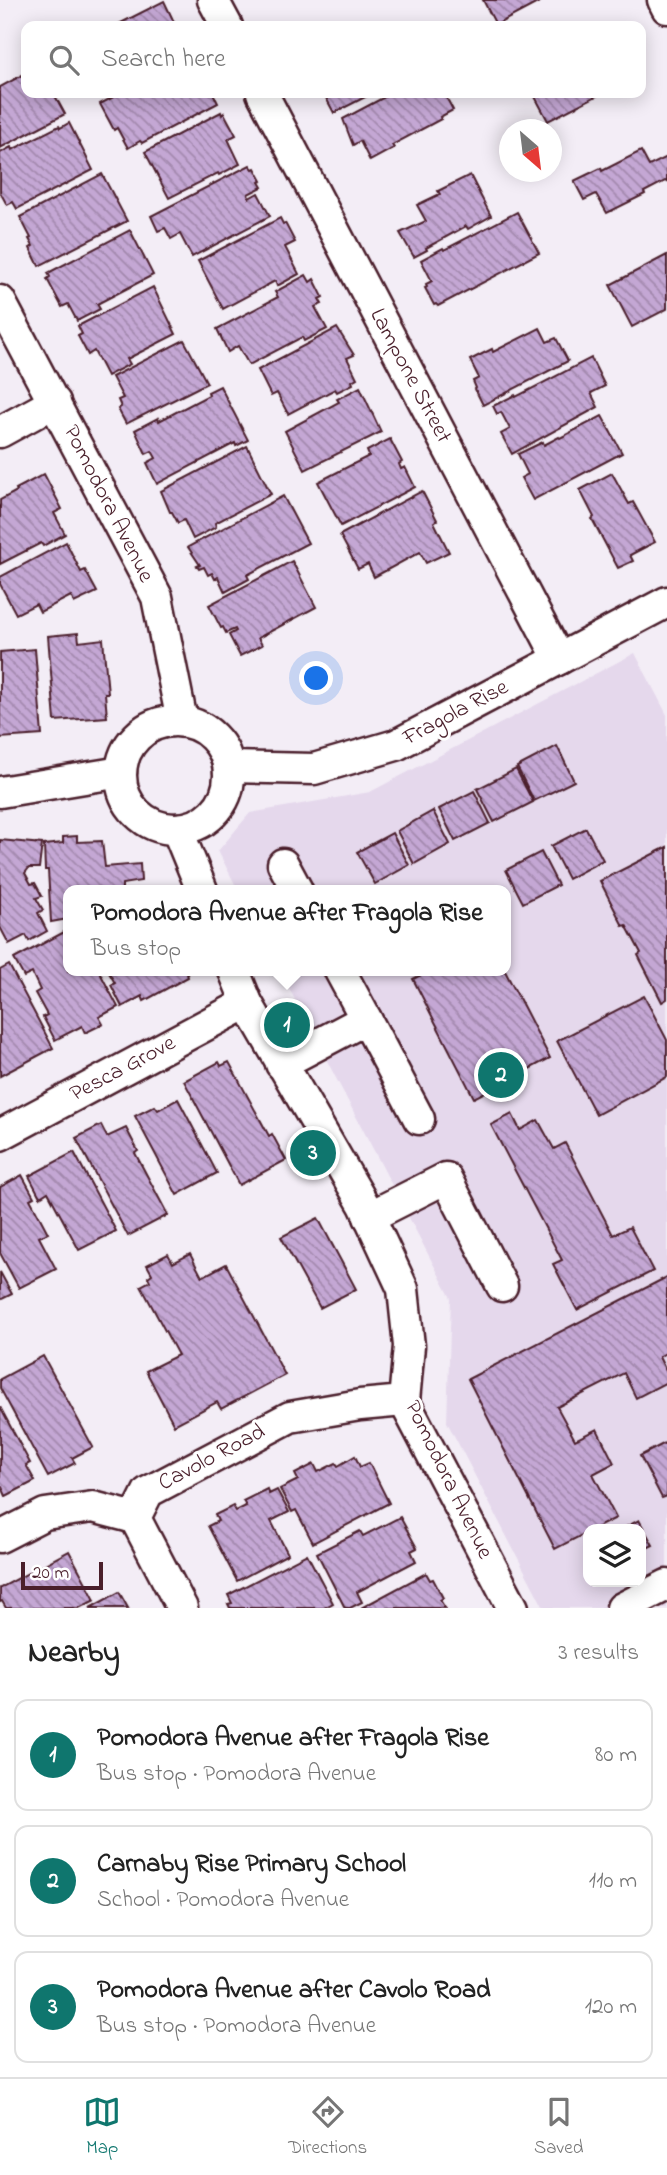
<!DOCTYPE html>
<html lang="en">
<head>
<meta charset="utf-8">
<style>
	:root { --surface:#fff; --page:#f6f6f6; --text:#222; --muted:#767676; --line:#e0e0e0; --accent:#0f766e }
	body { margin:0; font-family:"Indie Flower",sans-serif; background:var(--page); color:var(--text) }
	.controls { position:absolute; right:21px; bottom:21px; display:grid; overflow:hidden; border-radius:14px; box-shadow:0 4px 18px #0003 }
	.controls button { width:63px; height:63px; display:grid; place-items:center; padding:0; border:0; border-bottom:2px solid var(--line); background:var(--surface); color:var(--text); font:35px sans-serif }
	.compass { position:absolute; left:499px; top:119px; width:63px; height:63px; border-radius:50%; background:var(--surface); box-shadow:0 4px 18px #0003; rotate:152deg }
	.scale { position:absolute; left:21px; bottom:18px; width:82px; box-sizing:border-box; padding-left:7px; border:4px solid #4a1f2b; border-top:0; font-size:19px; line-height:24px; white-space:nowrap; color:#4a1f2b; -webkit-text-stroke:5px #fff; paint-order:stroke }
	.you { position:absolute; left:317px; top:679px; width:24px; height:24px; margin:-18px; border:5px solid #fff; border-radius:50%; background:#1a73e8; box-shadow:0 0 0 10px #1a73e833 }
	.badge { display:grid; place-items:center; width:46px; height:46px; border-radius:50%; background:var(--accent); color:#fff; font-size:23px; font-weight:700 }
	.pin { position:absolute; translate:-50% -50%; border:4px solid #fff; box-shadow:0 2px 7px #0006 }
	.popup { position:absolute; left:63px; top:885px; width:448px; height:91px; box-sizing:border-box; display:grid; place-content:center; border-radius:14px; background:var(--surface); filter:drop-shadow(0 2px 5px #0005); font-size:23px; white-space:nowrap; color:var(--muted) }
	.popup b { font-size:26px; color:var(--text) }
	.popup::after { content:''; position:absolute; left:50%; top:100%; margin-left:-14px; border:14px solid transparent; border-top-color:var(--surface) }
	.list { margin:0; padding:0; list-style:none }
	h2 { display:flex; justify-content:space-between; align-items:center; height:91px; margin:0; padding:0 28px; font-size:30px }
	h2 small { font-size:23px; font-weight:400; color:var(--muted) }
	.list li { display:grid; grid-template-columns:46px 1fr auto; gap:21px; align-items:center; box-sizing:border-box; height:112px; margin:0 14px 14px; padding:0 14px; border:2px solid var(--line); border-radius:14px }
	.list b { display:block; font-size:26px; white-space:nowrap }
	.list p { margin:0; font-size:23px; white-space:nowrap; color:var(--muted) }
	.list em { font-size:23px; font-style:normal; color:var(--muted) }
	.icon { flex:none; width:38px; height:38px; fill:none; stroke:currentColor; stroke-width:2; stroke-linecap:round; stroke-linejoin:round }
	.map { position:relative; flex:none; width:667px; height:1608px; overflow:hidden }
	.search { position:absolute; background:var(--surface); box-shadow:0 4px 18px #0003; left:21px; right:21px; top:21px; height:77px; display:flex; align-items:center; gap:18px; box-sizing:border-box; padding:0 24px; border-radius:14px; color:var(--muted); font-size:26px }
	.sheet { height:469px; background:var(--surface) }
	nav { display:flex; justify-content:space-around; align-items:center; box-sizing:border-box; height:98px; border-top:2px solid var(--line); background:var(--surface); font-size:19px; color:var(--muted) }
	nav a { display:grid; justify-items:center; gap:4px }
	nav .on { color:var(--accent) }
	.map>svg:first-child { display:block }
	.built { fill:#e5d8ec; fill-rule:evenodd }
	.building { fill:url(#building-back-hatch); stroke:#4a1f2b; stroke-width:2 }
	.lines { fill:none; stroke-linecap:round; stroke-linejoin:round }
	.minor-casing { stroke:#4a1f2b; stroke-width:35 }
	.minor { stroke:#fff; stroke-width:30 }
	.labels { text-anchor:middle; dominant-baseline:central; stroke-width:6; stroke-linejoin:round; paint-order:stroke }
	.street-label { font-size:23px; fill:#4a1f2b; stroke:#fff }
</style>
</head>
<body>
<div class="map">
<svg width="667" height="1608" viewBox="0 0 667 1608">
	<defs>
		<pattern id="building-back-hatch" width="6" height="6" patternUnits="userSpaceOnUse" patternTransform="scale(1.75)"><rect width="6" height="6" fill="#c4a7d4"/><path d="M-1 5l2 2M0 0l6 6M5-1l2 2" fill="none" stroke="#a187ac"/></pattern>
	</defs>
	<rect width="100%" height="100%" fill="#f3edf6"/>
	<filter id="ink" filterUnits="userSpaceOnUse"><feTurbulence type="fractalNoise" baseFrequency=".0143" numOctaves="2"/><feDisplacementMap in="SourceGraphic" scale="14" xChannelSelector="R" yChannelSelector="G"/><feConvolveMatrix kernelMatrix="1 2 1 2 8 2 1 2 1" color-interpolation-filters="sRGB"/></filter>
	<g filter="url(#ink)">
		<path class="built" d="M635 653 667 715V1608H544L447 1422 451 1298 280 971H506V890H238L218 851 250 813 370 792ZM588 1529H641V1582H588Z"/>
		<g class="building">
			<polygon points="483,0 543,0 496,25"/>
			<polygon points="164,1 175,24 170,26 115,26"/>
			<polygon points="26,73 26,93 47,93 49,96 54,94 65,114 0,148 0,87"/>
			<polygon points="121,93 213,93 218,103 142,143 140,141 128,148 117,128 114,130 100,104"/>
			<polygon points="327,93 373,93 334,113 324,94"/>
			<polygon points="392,93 444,93 453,110 440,117 441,119 392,145 394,148 370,161 360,141 353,145 343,119"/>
			<polygon points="533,93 602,93 548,121"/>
			<polygon points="221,112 222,115 224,113 236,135 228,139 240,164 219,175 218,173 169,198 145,152"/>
			<polygon points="69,123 93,170 17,209 13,202 7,205 0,192 0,153 11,147 12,150 59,126 60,128"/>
			<polygon points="641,151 649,166 667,157 667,182 665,181 644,192 645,194 607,213 596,194 584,200 574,181 601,168 602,171"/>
			<polygon points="250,165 253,169 255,168 262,181 259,182 262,187 248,194 249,198 258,193 270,216 192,257 180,234 171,239 165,228 158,231 151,216"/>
			<polygon points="102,174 127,221 39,266 30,248 33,246 29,239 31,238 20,217"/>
			<polygon points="470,175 491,216 468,229 466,226 426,248 427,250 414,257 400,233 426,221 417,205 440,194 438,191"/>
			<polygon points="517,212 539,253 438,306 436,304 434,305 425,288 427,287 426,284 432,281 421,260 443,248 444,250"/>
			<polygon points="280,218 283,224 285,223 295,242 285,247 299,274 277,286 275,281 223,309 198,261"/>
			<polygon points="130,230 153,275 97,304 100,309 77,321 68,304 62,307 47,279 50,277 48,273"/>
			<polygon points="667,255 667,309 632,327 610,285"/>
			<polygon points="306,275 310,282 314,279 323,297 319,299 322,304 315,307 327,329 304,341 302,337 249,365 238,346 228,352 217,329 278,297 275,292"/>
			<polygon points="153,287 176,334 127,359 130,364 107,376 94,351 88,355 78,336 82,334 78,326"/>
			<polygon points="337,328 354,355 347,358 357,378 352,381 353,384 337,392 335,389 288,414 277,393 271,396 258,370"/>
			<polygon points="540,328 547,342 556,338 568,361 483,405 475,389 476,388 473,381 479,378 470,360 492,349 493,352"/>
			<polygon points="184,340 207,383 126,424 118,409 121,407 118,400 123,398 112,377"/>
			<polygon points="591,358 605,386 591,393 598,407 512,454 501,434 510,429 501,412 497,414 493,406 515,395 516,397"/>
			<polygon points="220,386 248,440 236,446 235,443 157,484 147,463 156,458 152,451 146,454 135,430 158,418 159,421 209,395 208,392"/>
			<polygon points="360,387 381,432 305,470 285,431 339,402 337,399"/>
			<polygon points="602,416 622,453 533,500 521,478 528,474 518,454 543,442 544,445 559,437 560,438"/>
			<polygon points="390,439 402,462 399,464 401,469 405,467 415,487 341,526 318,482 369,456 367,451"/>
			<polygon points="247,446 271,494 215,523 216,527 193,539 184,520 178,523 172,512 170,512 161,491"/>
			<polygon points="612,473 629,504 633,502 655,542 630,555 633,561 618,568 592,519 594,517 580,490"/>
			<polygon points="44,474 62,509 54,513 65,534 43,546 41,543 0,564 0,500 17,491 16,489"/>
			<polygon points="422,491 437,520 434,522 449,552 426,563 420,552 374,577 368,564 358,569 340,535"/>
			<polygon points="283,496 308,543 247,575 249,579 225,592 218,577 215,579 212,573 208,575 204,567 199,569 197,566 200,565 188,547"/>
			<polygon points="66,542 81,572 85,570 97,592 74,603 71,596 40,612 36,604 16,614 0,584 0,577"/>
			<polygon points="292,561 316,607 258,638 262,645 240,656 229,635 236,631 235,629 226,633 223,627 221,628 209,605"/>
			<polygon points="78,633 79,642 103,639 108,693 105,693 107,717 55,721 48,636"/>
			<polygon points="35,649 42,735 0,738 0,652"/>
			<polygon points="557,746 574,781 534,801 517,767"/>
			<polygon points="516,769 533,802 494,822 477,789"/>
			<polygon points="474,791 490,823 455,841 439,809"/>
			<polygon points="433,811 450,844 414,864 397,831"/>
			<polygon points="586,828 603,860 568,879 551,846"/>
			<polygon points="392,833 409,865 375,884 357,852"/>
			<polygon points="77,836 77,842 102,841 105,867 140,864 141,881 122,884 122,890 68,890 68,919 51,922 48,870 45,870 44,845 63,843 63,837"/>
			<polygon points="0,840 42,844 39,868 29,868 25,873 31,884 35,883 42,896 36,898 43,910 38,913 47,931 29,941 26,935 9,944 0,927"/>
			<polygon points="667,847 667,999 662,1002 638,955 641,953 626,925 623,926 600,881"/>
			<polygon points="541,852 558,885 523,903 506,870"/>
			<polygon points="68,930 68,971 99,971 118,1007 99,1017 103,1024 85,1033 82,1026 55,1040 43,1017 47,1015 35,993 40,990 32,973 24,977 14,959"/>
			<polygon points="9,965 53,1048 0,1076 0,970"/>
			<polygon points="108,971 186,971 188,977 144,1001 142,996 122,1007 111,985 115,983"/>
			<polygon points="429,971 505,971 550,1058 474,1098 413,979"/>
			<polygon points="644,996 667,1040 667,1077 596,1115 557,1041"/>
			<polygon points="219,1062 221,1066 229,1062 269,1136 272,1134 286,1160 239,1185 184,1081"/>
			<polygon points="178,1099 217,1173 177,1195 135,1116 155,1106 158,1110"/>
			<polygon points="512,1114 520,1130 538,1120 554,1149 565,1143 613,1235 630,1227 653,1271 577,1310 553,1264 562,1260 491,1125"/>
			<polygon points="101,1125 107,1137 126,1128 138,1151 135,1153 168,1215 128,1236 76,1138"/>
			<polygon points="74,1152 116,1231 79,1250 48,1192 40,1197 29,1176"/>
			<polygon points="22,1175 34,1197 30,1199 48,1233 39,1237 56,1269 19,1288 0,1253 0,1187"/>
			<polygon points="318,1218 356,1289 320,1308 281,1237"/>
			<polygon points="168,1254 173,1263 190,1254 202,1277 226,1264 285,1375 221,1409 217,1402 174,1425 146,1371 178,1355 141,1286 150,1281 148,1277 152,1274 147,1265"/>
			<polygon points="0,1272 12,1294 0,1300"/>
			<polygon points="667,1277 667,1352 659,1357 667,1373 667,1382 636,1398 624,1373 557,1407 575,1440 597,1429 614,1463 593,1474 616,1518 594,1529 588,1529 588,1532 555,1549 468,1379"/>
			<polygon points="43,1356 93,1447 72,1458 75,1463 48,1477 0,1388 0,1379"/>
			<polygon points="0,1407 30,1463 26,1465 35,1481 6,1496 2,1487 0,1488"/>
			<polygon points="667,1442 667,1496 662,1498 640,1456"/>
			<polygon points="355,1456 360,1467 369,1463 389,1503 313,1543 296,1510 292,1512 280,1489 298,1480 295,1474 314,1464 318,1472 336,1463 338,1466"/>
			<polygon points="267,1489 269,1494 277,1490 289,1512 271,1521 288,1554 237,1581 208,1526 218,1521 215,1515 233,1506 236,1511 246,1506 243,1501"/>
			<polygon points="400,1517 417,1548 411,1551 416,1561 357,1592 362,1602 350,1608 345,1608 317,1553 360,1531 363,1536"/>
			<polygon points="639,1520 653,1545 641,1551 641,1529 622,1529"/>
			<polygon points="69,1551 95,1600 79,1608 6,1608 2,1601 0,1602 0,1588"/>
			<polygon points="307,1554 333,1603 324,1608 230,1608 228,1604 232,1603 228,1595"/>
			<polygon points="426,1573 430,1580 433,1579 443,1598 440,1600 445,1608 361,1608"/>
			<polygon points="119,1592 128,1608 90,1608"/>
		</g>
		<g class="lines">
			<defs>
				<g id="minor">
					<polyline points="213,0 227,26"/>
					<polyline points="663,0 667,8"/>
					<polyline points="262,93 559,659"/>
					<polyline points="0,301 157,597 182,721"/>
					<polyline points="0,432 55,402"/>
					<circle cx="175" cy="775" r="54"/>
					<polyline points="229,767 314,769 396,745 667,602"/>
					<polyline points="0,792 121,772"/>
					<polyline points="177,829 202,890"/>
					<polyline points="283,864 297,890"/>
					<polyline points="234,971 247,1003 364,1205 403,1289 409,1346 404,1401 513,1608"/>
					<polyline points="340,971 366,1019"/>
					<polyline points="281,1064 366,1019 419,1119"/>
					<polyline points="0,1135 247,1003"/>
					<polyline points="369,1217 446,1178 502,1286"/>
					<polyline points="0,1537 45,1514 93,1507 135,1518"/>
					<polyline points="182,1608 135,1518 148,1492 290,1417 360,1405 404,1401"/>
					<polyline points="622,1608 667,1585"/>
				</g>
			</defs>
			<use href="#minor" class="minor-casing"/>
			<use href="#minor" class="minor"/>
		</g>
	</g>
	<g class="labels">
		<g class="street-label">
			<text transform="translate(410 376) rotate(62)">Lampone Street</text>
			<text transform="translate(108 504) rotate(63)">Pomodora Avenue</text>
			<text transform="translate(456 713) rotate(-28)">Fragola Rise</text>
			<text transform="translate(123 1069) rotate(-28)">Pesca Grove</text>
			<text transform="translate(212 1458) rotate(-28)">Cavolo Road</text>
			<text transform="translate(448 1480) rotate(64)">Pomodora Avenue</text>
		</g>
	</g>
</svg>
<div class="controls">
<button><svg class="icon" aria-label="layers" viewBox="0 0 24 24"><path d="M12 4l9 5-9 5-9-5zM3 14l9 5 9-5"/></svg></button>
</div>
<svg class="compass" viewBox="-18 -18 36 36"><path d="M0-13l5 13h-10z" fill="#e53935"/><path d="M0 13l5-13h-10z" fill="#767676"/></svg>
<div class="scale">20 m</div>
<div class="you"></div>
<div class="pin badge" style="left:287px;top:1025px">1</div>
<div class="popup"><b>Pomodora Avenue after Fragola Rise</b>Bus stop</div>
<div class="pin badge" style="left:501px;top:1075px">2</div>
<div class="pin badge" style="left:313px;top:1153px">3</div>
<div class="search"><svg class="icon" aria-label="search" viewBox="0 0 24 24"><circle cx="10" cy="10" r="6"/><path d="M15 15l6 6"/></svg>Search here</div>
</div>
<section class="sheet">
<h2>Nearby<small>3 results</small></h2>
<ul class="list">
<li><span class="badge">1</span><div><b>Pomodora Avenue after Fragola Rise</b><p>Bus stop · Pomodora Avenue</p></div><em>80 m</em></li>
<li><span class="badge">2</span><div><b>Carnaby Rise Primary School</b><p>School · Pomodora Avenue</p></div><em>110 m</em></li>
<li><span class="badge">3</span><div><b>Pomodora Avenue after Cavolo Road</b><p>Bus stop · Pomodora Avenue</p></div><em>120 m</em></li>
</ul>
</section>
<nav>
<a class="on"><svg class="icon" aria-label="map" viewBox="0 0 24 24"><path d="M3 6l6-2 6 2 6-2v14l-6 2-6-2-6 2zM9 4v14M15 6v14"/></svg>Map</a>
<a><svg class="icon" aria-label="directions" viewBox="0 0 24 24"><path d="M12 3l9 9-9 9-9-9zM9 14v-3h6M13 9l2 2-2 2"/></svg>Directions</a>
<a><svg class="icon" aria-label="saved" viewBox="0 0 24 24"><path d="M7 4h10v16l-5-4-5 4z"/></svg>Saved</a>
</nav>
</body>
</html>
